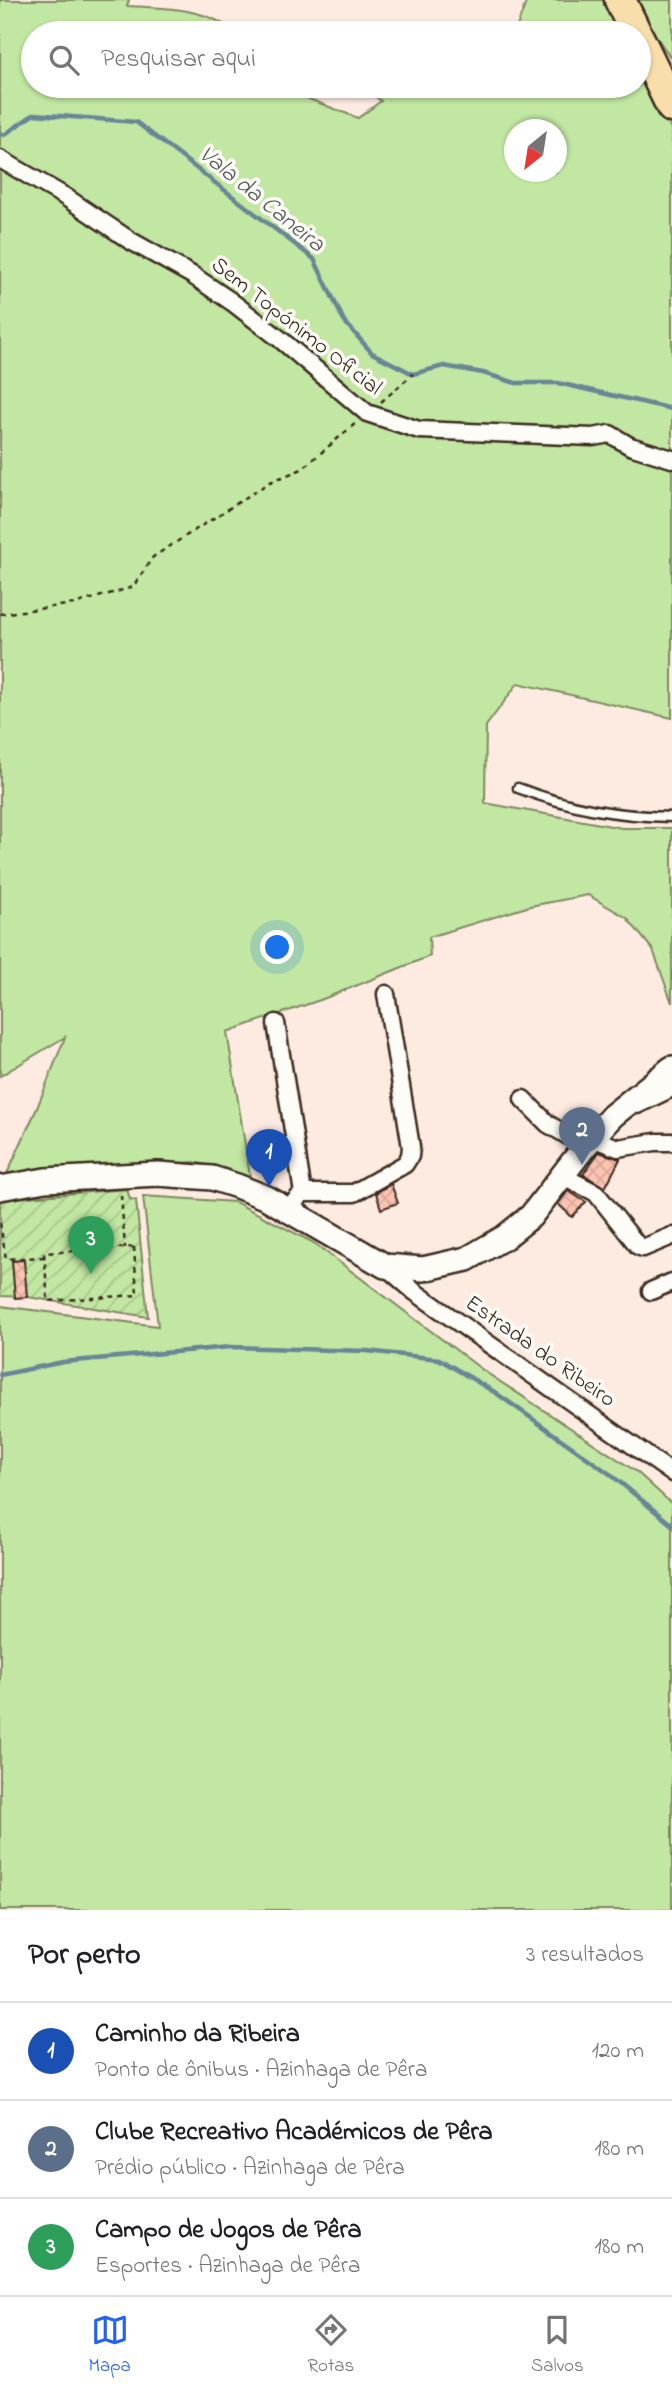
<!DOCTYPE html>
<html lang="pt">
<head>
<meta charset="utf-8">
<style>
	:root { --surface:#fff; --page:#f6f6f6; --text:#202124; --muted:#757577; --line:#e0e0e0; --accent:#2563eb }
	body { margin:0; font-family:"Indie Flower",sans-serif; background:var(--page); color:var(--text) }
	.compass { position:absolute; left:504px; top:119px; width:63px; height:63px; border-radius:50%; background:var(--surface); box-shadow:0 2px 5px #0004; rotate:210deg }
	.you { position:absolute; left:278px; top:948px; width:24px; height:24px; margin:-18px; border:5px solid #fff; border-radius:50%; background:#1a73e8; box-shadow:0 0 0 10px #1a73e833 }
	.badge { display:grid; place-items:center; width:46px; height:46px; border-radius:50%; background:var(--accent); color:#fff; font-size:23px; font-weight:700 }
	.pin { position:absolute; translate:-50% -58px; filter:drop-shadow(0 2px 4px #0008) }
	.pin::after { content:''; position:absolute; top:37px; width:24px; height:21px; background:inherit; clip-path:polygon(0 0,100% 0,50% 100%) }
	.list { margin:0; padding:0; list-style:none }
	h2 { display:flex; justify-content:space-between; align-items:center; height:91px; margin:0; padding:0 28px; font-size:30px }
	h2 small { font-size:23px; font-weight:400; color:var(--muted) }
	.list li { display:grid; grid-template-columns:46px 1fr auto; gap:21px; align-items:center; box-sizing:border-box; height:98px; padding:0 28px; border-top:2px solid var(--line) }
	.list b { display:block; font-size:26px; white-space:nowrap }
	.list p { margin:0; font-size:23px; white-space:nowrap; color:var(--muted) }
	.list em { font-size:23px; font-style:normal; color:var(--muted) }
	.icon { flex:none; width:38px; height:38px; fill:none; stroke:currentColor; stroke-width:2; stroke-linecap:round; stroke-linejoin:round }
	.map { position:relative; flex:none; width:672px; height:1910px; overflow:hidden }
	.search { position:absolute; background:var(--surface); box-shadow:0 2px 5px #0004; left:21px; right:21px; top:21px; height:77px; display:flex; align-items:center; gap:18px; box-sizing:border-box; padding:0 24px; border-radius:38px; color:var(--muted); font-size:26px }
	.sheet { height:385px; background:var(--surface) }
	nav { display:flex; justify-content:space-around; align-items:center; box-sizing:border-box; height:98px; border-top:2px solid var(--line); background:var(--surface); font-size:19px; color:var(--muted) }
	nav a { display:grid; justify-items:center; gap:4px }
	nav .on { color:var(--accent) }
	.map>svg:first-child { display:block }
	.grass { fill:#c1e7a2; stroke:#7e8860; stroke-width:2; fill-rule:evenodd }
	.garden { fill:url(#garden-furrows); stroke:#7e8860; stroke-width:2 }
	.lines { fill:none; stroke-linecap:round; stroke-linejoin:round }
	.stream { stroke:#688696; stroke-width:4.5 }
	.building { fill:url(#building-cross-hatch); stroke:#3b2a1e; stroke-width:2 }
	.lane-casing { stroke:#3b2a1e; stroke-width:13 }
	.street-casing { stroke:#3b2a1e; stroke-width:21 }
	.secondary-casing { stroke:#3b2a1e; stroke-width:28 }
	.highway-casing { stroke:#3b2a1e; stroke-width:35 }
	.path { stroke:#3b2a1e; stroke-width:2.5; stroke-dasharray:5 5; stroke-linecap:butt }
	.lane { stroke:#fdfcf7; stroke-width:8 }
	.street { stroke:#fdfcf7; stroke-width:16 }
	.secondary { stroke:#fdfcf7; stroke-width:23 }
	.highway { stroke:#f8deab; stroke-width:30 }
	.labels { text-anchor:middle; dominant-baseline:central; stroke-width:7; stroke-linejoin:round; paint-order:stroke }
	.street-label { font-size:23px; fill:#3b2a1e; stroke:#fdfcf7 }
	.water-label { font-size:24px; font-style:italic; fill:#52585a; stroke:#fdfcf7 }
</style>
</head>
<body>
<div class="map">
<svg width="672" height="1910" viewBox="0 0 672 1910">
	<defs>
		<pattern id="garden-furrows" width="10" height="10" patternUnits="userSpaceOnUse" patternTransform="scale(1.75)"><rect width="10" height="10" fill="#c1e7a2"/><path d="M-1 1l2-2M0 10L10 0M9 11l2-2" fill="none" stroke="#a7c68b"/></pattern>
		<pattern id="building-cross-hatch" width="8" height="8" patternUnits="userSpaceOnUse" patternTransform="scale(1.75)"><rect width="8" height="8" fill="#fcc3b2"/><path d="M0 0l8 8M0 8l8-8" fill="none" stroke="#d9a899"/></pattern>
	</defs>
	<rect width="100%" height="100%" fill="#fdebe2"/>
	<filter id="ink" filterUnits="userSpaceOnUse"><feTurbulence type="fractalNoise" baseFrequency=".0143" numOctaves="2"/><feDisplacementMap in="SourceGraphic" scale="14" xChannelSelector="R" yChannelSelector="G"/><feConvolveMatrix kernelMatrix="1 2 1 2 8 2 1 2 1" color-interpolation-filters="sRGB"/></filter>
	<g filter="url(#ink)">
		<g class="grass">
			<path d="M0 0H129L127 6C162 8 208 7 235 33H33V86H293L309 99 358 118 381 101 362 86H639V61L672 131V718L518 683 486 726 485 803 622 828H672V1003L653 950 627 918 588 895 530 906 429 937 430 956 323 999 227 1032 251 1182 233 1171 194 1162 6 1176 37 1108 65 1037 0 1076ZM514 130H556V172H514Z"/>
			<polygon points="527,0 609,0 625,33 367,33 386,22 516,29"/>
			<polygon points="632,0 672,0 672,60"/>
			<polygon points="143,1196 235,1202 314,1243 484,1371 637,1472 672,1504 672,1910 0,1910 0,1306 158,1326"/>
		</g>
		<polygon class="garden" points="127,1189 130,1199 136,1200 148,1317 28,1297 0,1296 0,1201 15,1198"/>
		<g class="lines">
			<g class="stream">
				<polyline points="0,133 4,135 34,114 136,122 314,259 344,321 372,353 413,374 444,366 483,373 516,383 558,383 672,409"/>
				<polyline points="0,1375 63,1362 230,1347 367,1351 439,1359 496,1393 610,1474 672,1525"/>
			</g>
		</g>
		<g class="building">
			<polygon points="599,1152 620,1159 605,1188 583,1174"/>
			<polygon points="391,1184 398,1203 381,1209 376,1193"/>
			<polygon points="568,1191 586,1202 572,1217 558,1204"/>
			<polygon points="24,1260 27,1297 15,1298 12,1261"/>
		</g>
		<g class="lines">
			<defs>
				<path id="lane" d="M518 788C571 808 616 816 672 817"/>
				<g id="street">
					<polyline points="0,159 64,196 131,241 192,275 232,302 280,339 367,413 419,430 593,437 610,434 630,446 672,459"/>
					<polyline points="276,1023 303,1193 295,1201"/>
					<polyline points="523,1099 548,1124 585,1146"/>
					<polyline points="637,1105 672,1088"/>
					<polyline points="592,1138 618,1148 655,1142 672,1142"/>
					<polyline points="563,1176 596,1193 638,1246 643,1248 672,1236"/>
					<polyline points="303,1193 354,1193 405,1164 410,1156 411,1147 386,994"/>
					<polyline points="385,1266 415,1292 672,1473"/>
					<polyline points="651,1291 672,1282"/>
				</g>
				<polyline id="secondary" points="0,1188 45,1180 158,1174 212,1178 237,1186 267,1198 385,1266 423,1269 467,1259 505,1237 531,1216 585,1146 612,1116 672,1068"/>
				<g id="highway">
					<polyline points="620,0 636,33"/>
					<polyline points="639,39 672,107"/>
				</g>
			</defs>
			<use href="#lane" class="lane-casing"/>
			<use href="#street" class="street-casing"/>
			<use href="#secondary" class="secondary-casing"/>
			<use href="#highway" class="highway-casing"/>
			<g class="path">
				<polyline points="381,402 413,374"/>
				<polyline points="0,614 74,604 133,587 153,557 270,482 302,469 357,422"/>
				<polyline points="121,1195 125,1248"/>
				<polyline points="0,1223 6,1259 45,1257"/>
				<polygon points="134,1247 137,1295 48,1301 44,1253"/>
			</g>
			<use href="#lane" class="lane"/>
			<use href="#street" class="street"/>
			<use href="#secondary" class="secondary"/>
			<use href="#highway" class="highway"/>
		</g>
	</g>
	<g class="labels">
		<g class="street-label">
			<text transform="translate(296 327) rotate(38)">Sem Topónimo Oficial</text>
			<text transform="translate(540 1352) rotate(35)">Estrada do Ribeiro</text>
		</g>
		<g class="water-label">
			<text transform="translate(261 200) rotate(39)">Vala da Caneira</text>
		</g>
	</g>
</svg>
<svg class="compass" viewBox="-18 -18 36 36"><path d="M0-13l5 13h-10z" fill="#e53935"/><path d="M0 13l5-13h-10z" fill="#757577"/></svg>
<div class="you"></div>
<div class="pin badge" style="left:269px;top:1187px;background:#1a4fb4">1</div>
<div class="pin badge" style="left:582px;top:1165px;background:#5c6f8a">2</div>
<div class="pin badge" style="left:91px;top:1274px;background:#2e9e5b">3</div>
<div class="search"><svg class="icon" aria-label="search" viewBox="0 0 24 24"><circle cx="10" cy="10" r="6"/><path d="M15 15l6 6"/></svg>Pesquisar aqui</div>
</div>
<section class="sheet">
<h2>Por perto<small>3 resultados</small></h2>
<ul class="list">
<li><span class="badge" style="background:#1a4fb4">1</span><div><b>Caminho da Ribeira</b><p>Ponto de ônibus · Azinhaga de Pêra</p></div><em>120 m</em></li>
<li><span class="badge" style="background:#5c6f8a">2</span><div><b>Clube Recreativo Académicos de Pêra</b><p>Prédio público · Azinhaga de Pêra</p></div><em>180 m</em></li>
<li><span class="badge" style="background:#2e9e5b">3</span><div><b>Campo de Jogos de Pêra</b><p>Esportes · Azinhaga de Pêra</p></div><em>180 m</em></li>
</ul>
</section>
<nav>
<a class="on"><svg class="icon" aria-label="map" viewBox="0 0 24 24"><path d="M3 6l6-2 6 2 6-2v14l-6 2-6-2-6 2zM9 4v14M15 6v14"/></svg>Mapa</a>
<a><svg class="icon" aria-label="directions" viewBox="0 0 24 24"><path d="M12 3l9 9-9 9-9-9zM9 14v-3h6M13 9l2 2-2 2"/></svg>Rotas</a>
<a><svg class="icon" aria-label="saved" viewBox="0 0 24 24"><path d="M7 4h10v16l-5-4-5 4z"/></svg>Salvos</a>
</nav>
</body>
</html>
